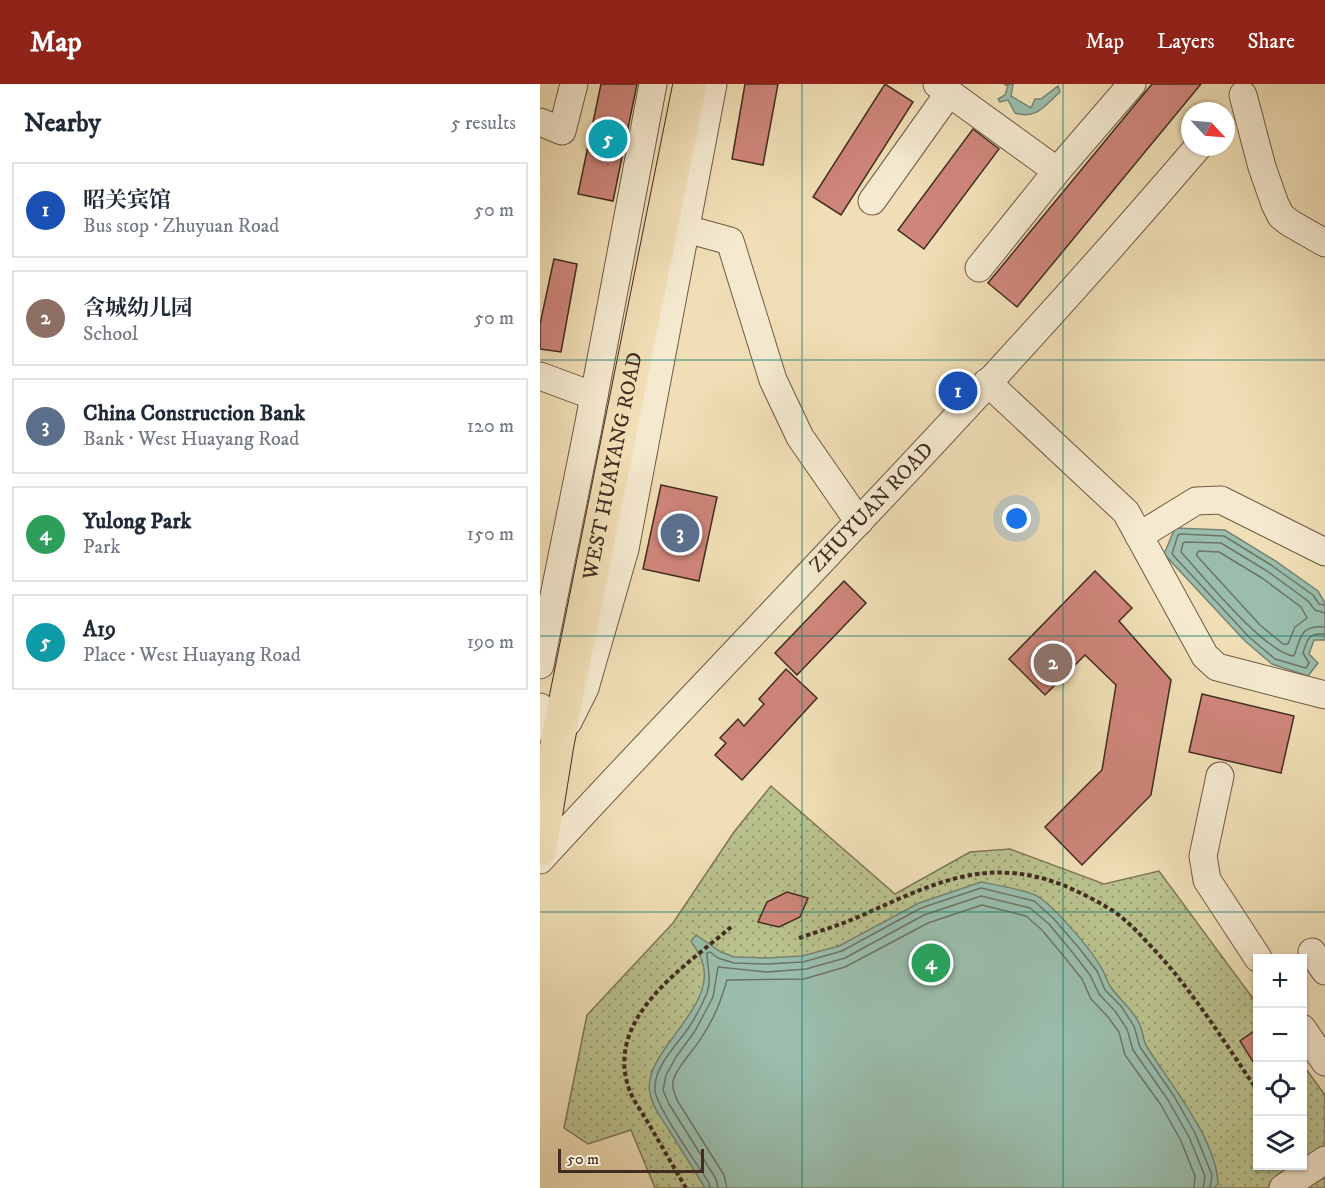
<!DOCTYPE html>
<html lang="en">
<head>
<meta charset="utf-8">
<style>
	:root { --surface:#fff; --page:#f2f2f3; --text:#1f2937; --muted:#747a83; --line:#e0e1e3; --accent:#8f2418 }
	body { margin:0; font-family:"IM FELL DW Pica","Noto Serif SC",serif; background:var(--page); color:var(--text) }
	.controls { position:absolute; right:18px; bottom:18px; display:grid; overflow:hidden; border-radius:0px; box-shadow:0 2px 4px #0004 }
	.controls button { width:54px; height:54px; display:grid; place-items:center; padding:0; border:0; border-bottom:2px solid var(--line); background:var(--surface); color:var(--text); font:30px sans-serif }
	.compass { position:absolute; left:641px; top:18px; width:54px; height:54px; border-radius:50%; background:var(--surface); box-shadow:0 2px 4px #0004; rotate:116deg }
	.scale { position:absolute; left:18px; bottom:15px; width:146px; box-sizing:border-box; padding-left:6px; border:3px solid #422c21; border-top:0; font-size:16px; line-height:21px; white-space:nowrap; color:#422c21; -webkit-text-stroke:4px #f5ead0; paint-order:stroke }
	.you { position:absolute; left:477px; top:435px; width:21px; height:21px; margin:-15px; border:4px solid #fff; border-radius:50%; background:#1a73e8; box-shadow:0 0 0 9px #1a73e833 }
	.badge { display:grid; place-items:center; width:39px; height:39px; border-radius:50%; background:var(--accent); color:#fff; font-size:20px; font-weight:700 }
	.pin { position:absolute; translate:-50% -50%; border:3px solid #fff; box-shadow:0 2px 6px #0006 }
	.list { margin:0; padding:0; list-style:none }
	h2 { display:flex; justify-content:space-between; align-items:center; height:78px; margin:0; padding:0 24px; font-size:26px }
	h2 small { font-size:20px; font-weight:400; color:var(--muted) }
	.list li { display:grid; grid-template-columns:39px 1fr auto; gap:18px; align-items:center; box-sizing:border-box; height:96px; margin:0 12px 12px; padding:0 12px; border:2px solid var(--line); border-radius:0px }
	.list b { display:block; font-size:22px; white-space:nowrap }
	.list p { margin:0; font-size:20px; white-space:nowrap; color:var(--muted) }
	.list em { font-size:20px; font-style:normal; color:var(--muted) }
	.icon { flex:none; width:33px; height:33px; fill:none; stroke:currentColor; stroke-width:2; stroke-linecap:round; stroke-linejoin:round }
	.map { position:relative; flex:none; width:785px; height:1104px; overflow:hidden }
	header { display:flex; align-items:center; gap:36px; box-sizing:border-box; height:84px; padding:0 30px; background:var(--accent); color:#fff }
	header strong { font-size:28px }
	nav { display:flex; gap:33px; margin-inline-start:auto; font-size:21px }
	main { display:flex }
	aside { flex:1; background:var(--surface) }
	.map>svg:first-child { display:block }
	.park { fill:url(#park-dots); stroke:#7e7758; stroke-width:1.5 }
	.water { fill:#9abdac; stroke:#778374; stroke-width:1.5 }
	.lines { fill:none; stroke-linecap:round; stroke-linejoin:round }
	.shore { stroke:#6e7466; stroke-width:1.5 }
	.building { fill:#cf867b; stroke:#422c21; stroke-width:1.5 }
	.minor-casing { stroke:#6e5946; stroke-width:29 }
	.major-casing { stroke:#422c21; stroke-width:35 }
	.path { stroke:#422c21; stroke-width:4; stroke-dasharray:4.5 3; stroke-linecap:butt }
	.minor { stroke:#f5ead0; stroke-width:27 }
	.major { stroke:#f0dfb6; stroke-width:33 }
	.grid { fill:none; stroke:#0f766e; stroke-width:1.5; stroke-opacity:0.55 }
	.labels { text-anchor:middle; dominant-baseline:central; stroke-width:5; stroke-linejoin:round; paint-order:stroke }
	.street-label { font-size:21px; fill:#422c21; stroke:#f5ead0 }
</style>
</head>
<body>
<header>
<strong>Map</strong>
<nav><a>Map</a><a>Layers</a><a>Share</a></nav>
</header>
<main>
<aside>
<h2>Nearby<small>5 results</small></h2>
<ul class="list">
<li><span class="badge" style="background:#1a4fb4">1</span><div><b>昭关宾馆</b><p>Bus stop · Zhuyuan Road</p></div><em>50 m</em></li>
<li><span class="badge" style="background:#8d6e63">2</span><div><b>含城幼儿园</b><p>School</p></div><em>50 m</em></li>
<li><span class="badge" style="background:#5c6f8a">3</span><div><b>China Construction Bank</b><p>Bank · West Huayang Road</p></div><em>120 m</em></li>
<li><span class="badge" style="background:#2e9e5b">4</span><div><b>Yulong Park</b><p>Park</p></div><em>150 m</em></li>
<li><span class="badge" style="background:#0f9aa8">5</span><div><b>A19</b><p>Place · West Huayang Road</p></div><em>190 m</em></li>
</ul>
</aside>
<div class="map">
<svg width="785" height="1104" viewBox="0 0 785 1104">
	<defs>
		<pattern id="park-dots" width="8" height="8" patternUnits="userSpaceOnUse" patternTransform="scale(1.5)"><rect width="8" height="8" fill="#bac28e"/><path d="M2 2h.1M6 6h.1" fill="none" stroke="#999e74" stroke-width="1.8" stroke-linecap="round"/></pattern>
	</defs>
	<rect width="100%" height="100%" fill="#f0dfb6"/>
	<filter id="stains"><feTurbulence type="fractalNoise" baseFrequency=".00333" numOctaves="4"/><feColorMatrix values="0 0 0 0 .2 0 0 0 0 .09 0 0 0 0 .02 0 0 0 .5 -.17"/></filter>
	<radialGradient id="worn" r=".72"><stop offset=".6" stop-color="#630" stop-opacity="0"/><stop offset="1" stop-color="#630" stop-opacity=".3"/></radialGradient>
	<polygon class="park" points="231,702 355,810 430,768 470,765 564,800 619,787 717,920 718,1082 762,1082 763,981 785,1011 785,1104 115,1104 91,1046 48,1060 24,1044 47,931 133,839 194,748"/>
	<g class="water">
		<path d="M464 0H473L471 12 491 24 495 15H501L518 2 520 8C505 21 497 36 475 29L468 16 460 18 458 15 465 11 468 2Z"/>
		<polygon points="635,444 685,446 734,476 778,507 785,519 785,556 774,556 769,570 778,579 768,592 732,580 705,557 624,470"/>
		<path d="M441 798C455 801 488 806 499 813 517 826 551 865 562 885 565 890 567 897 570 902 578 914 591 924 598 937 603 945 602 955 607 963 630 1000 677 1056 678 1100L674 1104H165C153 1084 141 1065 129 1046 122 1035 112 1022 110 1009 101 968 179 924 162 877 160 870 155 863 151 857L156 851 181 868 194 873 227 874 262 872 299 862 379 819Z"/>
	</g>
	<g class="lines">
		<g class="shore">
			<polygon points="659,467 679,468 722,494 761,523 767,534 755,543 748,560 743,560 720,541 657,472 657,469"/>
			<path d="M785 521 779 520 773 511 731 481 684 452 641 450 638 451 632 470 709 553 735 575 766 584 769 579 763 569C768 554 768 549 785 550"/>
			<path d="M785 529 775 526 768 517 727 487 681 459 646 458 643 459 641 468C663 492 725 569 754 572 761 553 760 541 785 543"/>
			<path d="M170 1104 169 1099C158 1081 117 1024 115 1007 113 984 135 963 147 946 154 936 162 921 167 909 172 895 167 882 167 869L170 868 178 874 194 879 227 880 263 878 302 867 381 824 441 804 494 817 514 835 539 864 557 887 565 906 581 922 594 942 600 963 634 1012 655 1049 672 1091 670 1104"/>
			<polyline points="178,1104 176,1095 129,1020 123,1006 126,991 136,973 155,947 173,913 178,883 227,888 266,885 305,874 384,831 441,812 490,824 509,840 533,869 550,891 559,910 575,927 587,945 593,966 628,1016 649,1053 665,1092 663,1104"/>
			<path d="M187 1104 184 1091 137 1016C134 1008 131 1002 134 994 140 978 155 966 163 951 175 933 181 916 187 896L264 895 305 883 388 839 442 821 486 832 502 846 526 875 542 895 551 915 568 933 579 948 585 971 621 1021 641 1057 655 1092 654 1104"/>
		</g>
	</g>
	<g class="building">
		<polygon points="61,0 97,0 73,117 38,110"/>
		<polygon points="205,0 238,0 223,81 192,75"/>
		<polygon points="345,0 373,18 301,131 273,113"/>
		<polygon points="612,0 661,0 477,223 448,199"/>
		<polygon points="433,45 459,65 384,165 358,146"/>
		<polygon points="14,175 37,180 21,268 0,265 0,240"/>
		<polygon points="121,401 177,413 159,497 103,485"/>
		<polygon points="555,487 592,524 579,537 631,596 611,711 542,781 505,743 562,686 576,601 545,571 505,611 469,575"/>
		<polygon points="304,497 326,519 257,591 235,569"/>
		<polygon points="246,585 277,614 202,696 175,671 186,659 180,654 198,635 204,642 224,620 219,615"/>
		<polygon points="662,610 754,632 741,689 649,668"/>
		<polygon points="247,808 268,814 260,833 239,843 218,838 227,818"/>
		<polygon points="717,945 717,984 700,957"/>
	</g>
	<g class="lines">
		<defs>
			<g id="minor">
				<polyline points="397,0 517,87 592,0"/>
				<polyline points="703,11 722,83 735,120 741,132 750,139 785,159"/>
				<polyline points="0,38 22,47 34,0"/>
				<polyline points="332,117 409,9"/>
				<polyline points="128,140 190,157 233,296 260,353 319,438"/>
				<polyline points="439,184 517,87"/>
				<polyline points="0,292 54,312"/>
				<polyline points="447,298 586,428 665,572 677,583 785,611"/>
				<polyline points="599,452 656,417 681,416 785,468"/>
				<polyline points="0,581 47,349 113,0"/>
				<polyline points="0,623 17,660"/>
				<polyline points="28,638 45,604 85,465 173,0"/>
				<polyline points="680,692 663,772 667,796 718,874"/>
				<path id="s1" d="M0 776C100 667 203 561 304 453 425 326 544 196 658 63"/>
				<polyline points="772,868 785,887"/>
				<polyline points="762,944 785,978"/>
				<polyline points="743,1104 785,1076"/>
			</g>
			<g id="major">
				<path id="s2" d="M0 765 17 660 150 0"/>
			</g>
		</defs>
		<use href="#minor" class="minor-casing"/>
		<use href="#major" class="major-casing"/>
		<g class="path">
			<path d="M259 854C276 848 294 843 311 836 347 821 382 802 421 793 459 784 497 789 532 805 547 812 563 820 576 829 587 837 597 847 606 857 649 901 681 953 715 1003"/>
			<path d="M146 1104C133 1082 120 1059 107 1037 101 1027 93 1016 89 1005 64 933 145 883 191 843"/>
		</g>
		<use href="#minor" class="minor"/>
		<use href="#major" class="major"/>
	</g>
	<path class="grid" d="M262 0V1104M523 0V1104M0 276H785M0 552H785M0 828H785"/>
	<g class="labels">
		<g class="street-label">
			<text stroke="none"><textPath href="#s2" startOffset="390">WEST HUAYANG ROAD</textPath></text>
			<text stroke="none"><textPath href="#s1" startOffset="484">ZHUYUAN ROAD</textPath></text>
		</g>
	</g>
	<rect width="100%" height="100%" filter="url(#stains)"/>
	<rect width="100%" height="100%" fill="url(#worn)"/>
</svg>
<div class="controls">
<button>+</button>
<button>−</button>
<button><svg class="icon" aria-label="locate" viewBox="0 0 24 24"><circle cx="12" cy="12" r="6"/><path d="M12 2v4M12 18v4M2 12h4M18 12h4"/></svg></button>
<button><svg class="icon" aria-label="layers" viewBox="0 0 24 24"><path d="M12 4l9 5-9 5-9-5zM3 14l9 5 9-5"/></svg></button>
</div>
<svg class="compass" viewBox="-18 -18 36 36"><path d="M0-13l5 13h-10z" fill="#e53935"/><path d="M0 13l5-13h-10z" fill="#747a83"/></svg>
<div class="scale">50 m</div>
<div class="you"></div>
<div class="pin badge" style="left:418px;top:307px;background:#1a4fb4">1</div>
<div class="pin badge" style="left:513px;top:579px;background:#8d6e63">2</div>
<div class="pin badge" style="left:140px;top:449px;background:#5c6f8a">3</div>
<div class="pin badge" style="left:391px;top:879px;background:#2e9e5b">4</div>
<div class="pin badge" style="left:68px;top:55px;background:#0f9aa8">5</div>
</div>
</main>
</body>
</html>
